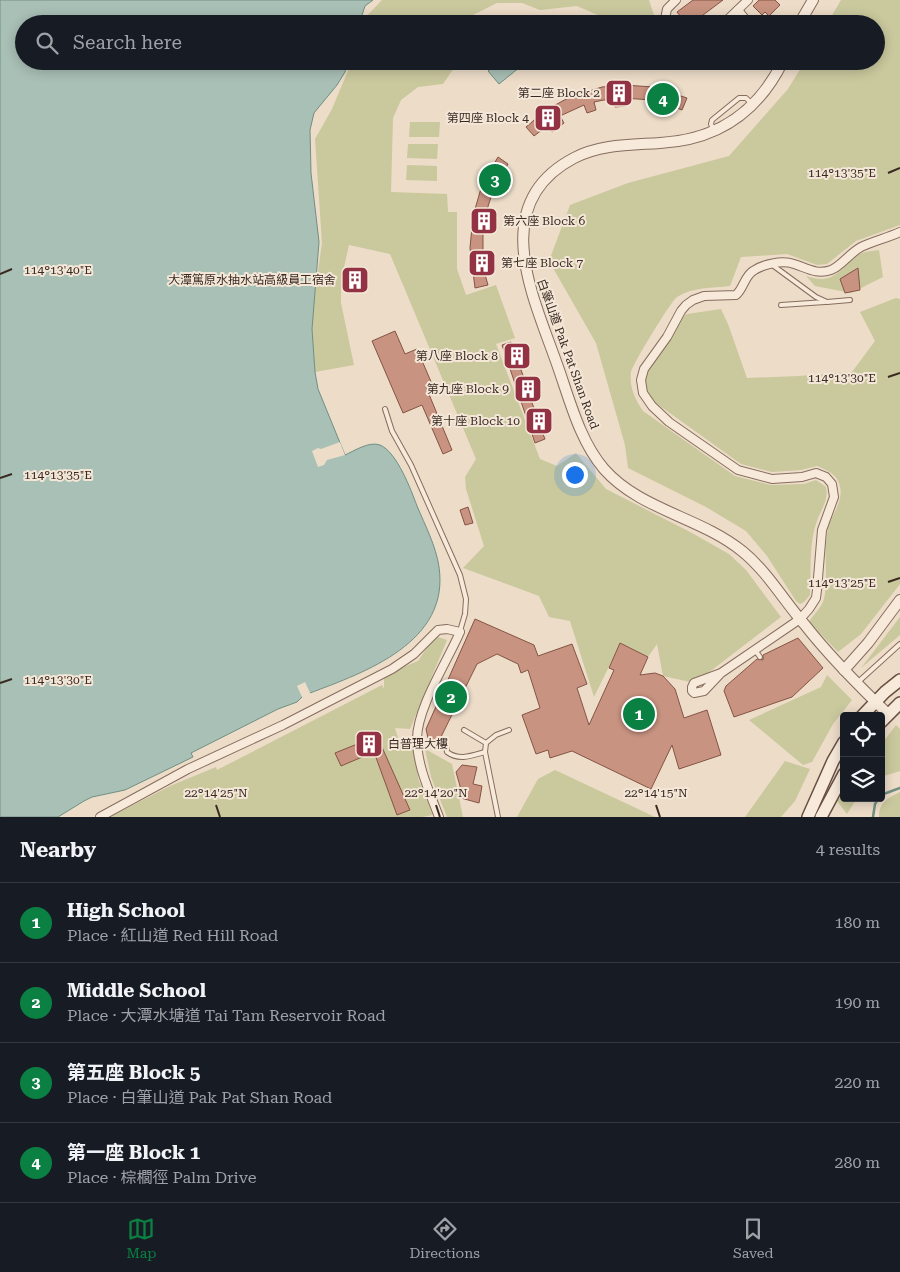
<!DOCTYPE html>
<html lang="en">
<head>
<meta charset="utf-8">
<style>
	:root { --surface:#171b24; --page:#20242c; --text:#f1f3f6; --muted:#9ea1a6; --line:#363941; --accent:#0b8043 }
	body { margin:0; font-family:"Roboto Serif","Noto Sans TC",serif; background:var(--page); color:var(--text) }
	.controls { position:absolute; right:15px; bottom:15px; display:grid; overflow:hidden; border-radius:5px; box-shadow:0 2px 12px #0003 }
	.controls button { width:45px; height:45px; display:grid; place-items:center; padding:0; border:0; border-bottom:1px solid var(--line); background:var(--surface); color:var(--text); font:25px sans-serif }
	.you { position:absolute; left:574px; top:474px; width:18px; height:18px; margin:-12px; border:4px solid #fff; border-radius:50%; background:#1a73e8; box-shadow:0 0 0 8px #1a73e833 }
	.badge { display:grid; place-items:center; width:32px; height:32px; border-radius:50%; background:var(--accent); color:#fff; font-size:16px; font-weight:700 }
	.pin { position:absolute; translate:-50% -50%; border:2px solid #fff; box-shadow:0 1px 5px #0006 }
	.list { margin:0; padding:0; list-style:none }
	h2 { display:flex; justify-content:space-between; align-items:center; height:65px; margin:0; padding:0 20px; font-size:21px }
	h2 small { font-size:16px; font-weight:400; color:var(--muted) }
	.list li { display:grid; grid-template-columns:32px 1fr auto; gap:15px; align-items:center; box-sizing:border-box; height:80px; padding:0 20px; border-top:1px solid var(--line) }
	.list b { display:block; font-size:19px; white-space:nowrap }
	.list p { margin:0; font-size:16px; white-space:nowrap; color:var(--muted) }
	.list em { font-size:16px; font-style:normal; color:var(--muted) }
	.icon { flex:none; width:28px; height:28px; fill:none; stroke:currentColor; stroke-width:2; stroke-linecap:round; stroke-linejoin:round }
	.map { position:relative; flex:none; width:900px; height:817px; overflow:hidden }
	.search { position:absolute; background:var(--surface); box-shadow:0 2px 12px #0003; left:15px; right:15px; top:15px; height:55px; display:flex; align-items:center; gap:12px; box-sizing:border-box; padding:0 18px; border-radius:28px; color:var(--muted); font-size:19px }
	.sheet { height:385px; background:var(--surface) }
	nav { display:flex; justify-content:space-around; align-items:center; box-sizing:border-box; height:70px; border-top:1px solid var(--line); background:var(--surface); font-size:14px; color:var(--muted) }
	nav a { display:grid; justify-items:center; gap:2px }
	nav .on { color:var(--accent) }
	.map>svg:first-child { display:block }
	.green { fill:#cac89d }
	.water { fill:#a9c0b6; stroke:#708f82 }
	.pier { fill:#ecdcc8 }
	.lines { fill:none; stroke-linecap:round; stroke-linejoin:round }
	.stream { stroke:#708f82; stroke-width:2.5 }
	.building { fill:#c89381; stroke:#855445 }
	.service-casing { stroke:#876d5e; stroke-width:6 }
	.minor-casing { stroke:#876d5e; stroke-width:10 }
	.tertiary-casing { stroke:#876d5e; stroke-width:12 }
	.secondary-casing { stroke:#694f41; stroke-width:14 }
	.service { stroke:#f7eadb; stroke-width:4 }
	.minor { stroke:#f7eadb; stroke-width:8 }
	.tertiary { stroke:#f7eadb; stroke-width:10 }
	.secondary { stroke:#f7eadb; stroke-width:11 }
	.ticks { fill:none; stroke:#392921; stroke-width:2 }
	.labels { text-anchor:middle; dominant-baseline:central; stroke-width:4; stroke-linejoin:round; paint-order:stroke }
	.poi-label { font-size:12px; fill:#392921; stroke:#f4e7d8; text-anchor:end }
	.street-label { font-size:12px; fill:#392921; stroke:#f4e7d8 }
	.ticks-label { font-size:12px; text-anchor:middle; fill:#392921; stroke:#f4e7d8; stroke-width:4; stroke-linejoin:round; paint-order:stroke }
</style>
</head>
<body>
<div class="map">
<svg width="900" height="817" viewBox="0 0 900 817">
	<rect width="100%" height="100%" fill="#ecdcc8"/>
	<g class="green">
		<polygon points="382,0 649,0 657,24 618,24 577,6 540,10 522,3 497,3 469,17 462,24 362,24 364,19"/>
		<path d="M841 0H900V225L856 241 827 264 817 265 787 254 741 257 730 286C712 288 693 287 677 297 671 301 633 364 631 372 629 387 635 399 643 411L735 476 771 485 804 484 816 480 826 487C829 500 821 509 817 521 809 541 811 573 810 595L804 602 800 604 796 601 767 556 746 531 706 507 628 468 625 445 596 343 549 261 570 205 628 183 729 156 788 89 805 61H876V24H827Z"/>
		<polygon points="352,61 452,61 454,68 443,84 418,87 401,100 393,118 391,192 447,194 448,212 457,212 457,269 466,295 496,285 515,338 496,344 540,459 557,466 576,453 606,489 692,533 729,554 746,570 781,617 695,683 663,676 657,644 648,657 620,644 594,697 570,621 549,617 539,596 463,568 484,546 466,489 465,477 476,459 390,254 349,245 341,280 341,303 354,365 315,372 312,329 314,299 322,243 315,139 332,109"/>
		<polygon points="410,122 440,122 439,137 409,137"/>
		<polygon points="408,144 438,144 437,159 407,158"/>
		<polygon points="407,165 437,166 437,181 406,180"/>
		<path d="M879 250 883 277 851 293 815 286 806 276C839 287 839 264 862 253 867 251 874 251 879 250Z"/>
		<path d="M896 298 900 299V584L861 634 838 652 809 622C813 615 822 607 824 599 829 577 822 548 829 525 834 511 846 497 838 481 835 473 824 469 817 466L801 470 772 472 741 464 653 401C647 392 645 385 645 374L678 317 687 314 721 309 728 324 747 378 798 376 852 372 875 341 860 312Z"/>
		<polygon points="900,617 900,635 861,668"/>
		<polygon points="435,636 447,640 410,729 395,728 400,744 411,740 419,781 433,815 422,817 110,817 170,786 216,767 217,770 382,685 384,689 384,675 418,661"/>
		<polygon points="827,675 852,700 833,724 812,762 803,765 749,720 821,687"/>
		<polygon points="896,725 900,729 900,771 881,777 881,745"/>
		<polygon points="425,749 452,764 463,817 447,817 431,777"/>
		<polygon points="785,761 810,769 795,801 781,817 745,817"/>
		<polygon points="555,770 655,817 517,817 538,779"/>
		<path d="M900 792V817H879C879 802 888 798 900 792Z"/>
		<polygon points="844,794 844,798 857,798 847,814 837,801"/>
	</g>
	<g class="water">
		<path d="M0 0H373L365 6 359 24H24V61H348L345 72 337 85 314 113 310 130 311 173 319 242 312 329 315 372 318 389 345 455C354 451 369 441 380 445 397 452 411 490 417 506 425 525 436 546 439 567 450 642 366 672 310 693L302 697 297 702 278 709 191 753 193 757 125 790 92 797 84 801 58 817H0Z"/>
		<polygon points="500,61 523,61 525,63 499,84 488,71"/>
	</g>
	<g class="pier">
		<polygon points="340,442 345,455 327,460 324,465 318,467 312,451 318,448 321,449"/>
		<polygon points="305,682 311,695 303,699 297,686"/>
	</g>
	<g class="lines">
		<g class="stream">
			<polyline points="881,795 900,788"/>
			<polyline points="873,817 875,804 879,798"/>
		</g>
	</g>
	<g class="building">
		<polygon points="693,0 723,0 691,24 688,20 685,22 677,12"/>
		<polygon points="759,0 775,0 780,5 769,16 765,12 762,15 753,6"/>
		<polygon points="624,85 653,87 687,98 682,110 667,104 665,112 650,108 651,100 624,98 625,106 615,107 614,99 604,100 594,102 596,110 587,113 584,105 560,116 564,123 552,132 547,126 534,136 526,127 546,110 570,97 602,87"/>
		<polygon points="498,157 508,164 501,177 510,182 504,194 494,190 491,197 485,216 496,219 494,230 483,228 483,256 494,255 495,269 484,271 488,285 475,288 470,248 473,216 482,185"/>
		<polygon points="351,267 362,269 359,292 348,291"/>
		<polygon points="858,268 860,290 845,293 840,279"/>
		<polygon points="395,331 405,354 417,349 432,384 426,387 452,450 443,454 422,405 403,413 372,341"/>
		<polygon points="511,342 515,352 526,348 530,360 519,364 526,384 537,381 541,393 530,397 537,417 548,413 552,425 541,429 545,439 535,443 502,345"/>
		<polygon points="468,507 473,523 465,525 460,510"/>
		<polygon points="475,619 534,645 538,656 572,644 587,684 577,688 589,725 614,670 609,668 620,643 648,657 640,675 655,673 663,676 675,689 684,718 707,710 721,755 679,769 672,745 651,789 572,751 550,758 548,750 536,754 522,715 540,708 528,670 521,673 518,664 497,654 477,664 437,745 428,738 426,729"/>
		<polygon points="798,638 823,668 792,697 734,717 724,691 726,686 757,659 763,660 763,655"/>
		<polygon points="377,736 410,810 397,815 374,752 341,766 335,753"/>
		<polygon points="462,765 477,767 473,784 482,786 479,803 461,798 460,786 456,772"/>
	</g>
	<g class="lines">
		<defs>
			<g id="service">
				<polyline points="713,129 711,124 712,120 739,98 746,98 752,104"/>
				<polyline points="771,264 816,297 827,302 850,300"/>
				<polyline points="781,305 825,302"/>
				<polyline points="385,409 392,431 411,465 460,575 466,599 465,614 460,631"/>
				<polyline points="755,650 760,657"/>
				<polyline points="857,683 900,644"/>
				<polyline points="464,730 486,743"/>
				<path d="M446 746 447 752C459 761 471 756 485 752"/>
				<polyline points="498,817 485,752 486,743 496,735 509,730"/>
			</g>
			<g id="minor">
				<polyline points="738,10 749,24"/>
				<polyline points="664,24 667,9 676,0"/>
				<polyline points="723,24 748,0"/>
				<polyline points="637,61 647,61"/>
				<path d="M721 673 694 683 692 687V691L694 693 704 691 721 673 800 619 809 609 816 598 817 590 822 530 834 497 832 484 826 477 816 473 802 477 772 479 738 470 669 422 652 406 643 393 641 380 644 369 667 337 681 311 686 305 693 300 704 296 736 295C744 288 744 277 753 271 763 264 782 260 794 264 807 268 816 275 831 270 840 267 850 253 861 247 873 241 887 238 900 232"/>
				<path d="M100 817 188 769 283 725 392 669 414 654 438 630 447 629 460 632C447 662 417 708 417 739 417 766 430 793 439 817"/>
			</g>
			<g id="tertiary">
				<polyline points="799,24 813,0"/>
				<path d="M783 61C758 112 717 140 660 143 631 145 601 144 574 158 486 204 534 298 558 367 570 401 580 441 604 469 640 510 700 517 742 551 767 571 784 601 805 625 830 657 859 686 888 714"/>
				<polyline points="844,670 868,643 900,600"/>
			</g>
			<g id="secondary">
				<polyline points="862,716 885,692 900,680"/>
				<polyline points="881,722 900,703"/>
				<polyline points="808,817 833,761 844,742"/>
				<polyline points="821,817 844,774"/>
			</g>
		</defs>
		<use href="#service" class="service-casing"/>
		<use href="#minor" class="minor-casing"/>
		<use href="#tertiary" class="tertiary-casing"/>
		<use href="#secondary" class="secondary-casing"/>
		<use href="#service" class="service"/>
		<use href="#minor" class="minor"/>
		<use href="#tertiary" class="tertiary"/>
		<use href="#secondary" class="secondary"/>
	</g>
	<path class="ticks" d="M888 173 900 168M0 274 12 269M888 377 900 373M0 478 12 474M888 582 900 578M0 683 12 679M216 805 220 817M436 805 440 817M656 805 660 817"/>
	<defs>
		<symbol id="building-square" viewBox="-11 -11 22 22"><rect x="-9" y="-9" width="18" height="18" rx="4" fill="#933242" stroke="#f4e7d8"/><path d="M-4-6H4V6H1V3H-1V6H-4ZM-2.5-4.3h1.7v1.8h-1.7ZM.8-4.3h1.7v1.8H.8ZM-2.5-1h1.7V.8h-1.7ZM.8-1h1.7V.8H.8Z" fill="#fff"/></symbol>
	</defs>
	<g fill-rule="evenodd">
		<use href="#building-square" x="603" y="77" width="32" height="32"/>
		<use href="#building-square" x="532" y="102" width="32" height="32"/>
		<use href="#building-square" x="468" y="205" width="32" height="32"/>
		<use href="#building-square" x="466" y="247" width="32" height="32"/>
		<use href="#building-square" x="339" y="264" width="32" height="32"/>
		<use href="#building-square" x="501" y="340" width="32" height="32"/>
		<use href="#building-square" x="512" y="373" width="32" height="32"/>
		<use href="#building-square" x="523" y="405" width="32" height="32"/>
		<use href="#building-square" x="353" y="728" width="32" height="32"/>
	</g>
	<g class="labels">
		<g class="poi-label">
			<text x="600" y="93">第二座 Block 2</text>
			<text x="529" y="118">第四座 Block 4</text>
			<text x="503" y="221" text-anchor="start">第六座 Block 6</text>
			<text x="501" y="263" text-anchor="start">第七座 Block 7</text>
			<text x="336" y="280">大潭篤原水抽水站高級員工宿舍</text>
			<text x="498" y="356">第八座 Block 8</text>
			<text x="509" y="389">第九座 Block 9</text>
			<text x="520" y="421">第十座 Block 10</text>
			<text x="388" y="744" text-anchor="start">白普理大樓</text>
		</g>
		<g class="street-label">
			<text transform="translate(568 354) rotate(70)">白筆山道 Pak Pat Shan Road</text>
		</g>
	</g>
	<g class="ticks-label">
		<text x="842" y="177">114°13'35"E</text>
		<text x="58" y="274">114°13'40"E</text>
		<text x="842" y="382">114°13'30"E</text>
		<text x="58" y="479">114°13'35"E</text>
		<text x="842" y="587">114°13'25"E</text>
		<text x="58" y="684">114°13'30"E</text>
		<text x="216" y="797">22°14'25"N</text>
		<text x="436" y="797">22°14'20"N</text>
		<text x="656" y="797">22°14'15"N</text>
	</g>
</svg>
<div class="controls">
<button><svg class="icon" aria-label="locate" viewBox="0 0 24 24"><circle cx="12" cy="12" r="6"/><path d="M12 2v4M12 18v4M2 12h4M18 12h4"/></svg></button>
<button><svg class="icon" aria-label="layers" viewBox="0 0 24 24"><path d="M12 4l9 5-9 5-9-5zM3 14l9 5 9-5"/></svg></button>
</div>
<div class="you"></div>
<div class="pin badge" style="left:639px;top:714px">1</div>
<div class="pin badge" style="left:451px;top:697px">2</div>
<div class="pin badge" style="left:495px;top:180px">3</div>
<div class="pin badge" style="left:663px;top:99px">4</div>
<div class="search"><svg class="icon" aria-label="search" viewBox="0 0 24 24"><circle cx="10" cy="10" r="6"/><path d="M15 15l6 6"/></svg>Search here</div>
</div>
<section class="sheet">
<h2>Nearby<small>4 results</small></h2>
<ul class="list">
<li><span class="badge">1</span><div><b>High School</b><p>Place · 紅山道 Red Hill Road</p></div><em>180 m</em></li>
<li><span class="badge">2</span><div><b>Middle School</b><p>Place · 大潭水塘道 Tai Tam Reservoir Road</p></div><em>190 m</em></li>
<li><span class="badge">3</span><div><b>第五座 Block 5</b><p>Place · 白筆山道 Pak Pat Shan Road</p></div><em>220 m</em></li>
<li><span class="badge">4</span><div><b>第一座 Block 1</b><p>Place · 棕櫚徑 Palm Drive</p></div><em>280 m</em></li>
</ul>
</section>
<nav>
<a class="on"><svg class="icon" aria-label="map" viewBox="0 0 24 24"><path d="M3 6l6-2 6 2 6-2v14l-6 2-6-2-6 2zM9 4v14M15 6v14"/></svg>Map</a>
<a><svg class="icon" aria-label="directions" viewBox="0 0 24 24"><path d="M12 3l9 9-9 9-9-9zM9 14v-3h6M13 9l2 2-2 2"/></svg>Directions</a>
<a><svg class="icon" aria-label="saved" viewBox="0 0 24 24"><path d="M7 4h10v16l-5-4-5 4z"/></svg>Saved</a>
</nav>
</body>
</html>
